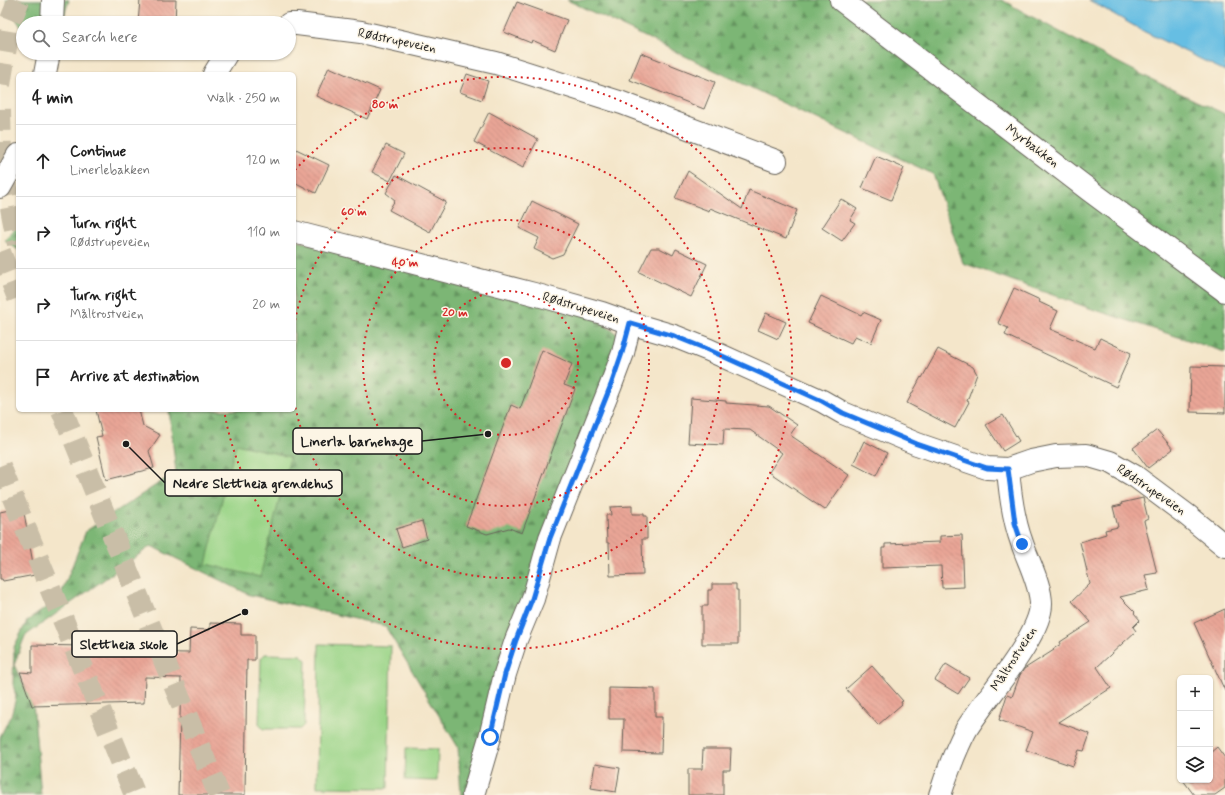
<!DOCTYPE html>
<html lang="en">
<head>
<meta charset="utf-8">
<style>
	:root { --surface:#fff; --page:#f6f6f6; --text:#222; --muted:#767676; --line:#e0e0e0 }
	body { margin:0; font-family:Mynerve,sans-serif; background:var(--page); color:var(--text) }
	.controls { position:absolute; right:12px; bottom:12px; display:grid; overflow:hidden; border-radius:6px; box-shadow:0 1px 3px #0004 }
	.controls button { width:36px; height:36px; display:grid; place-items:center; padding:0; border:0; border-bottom:1px solid var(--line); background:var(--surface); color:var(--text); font:20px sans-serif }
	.stop { position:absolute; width:12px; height:12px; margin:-9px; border:3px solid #1a73e8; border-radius:50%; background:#fff }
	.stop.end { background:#1a73e8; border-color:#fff; box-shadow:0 1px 4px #0008 }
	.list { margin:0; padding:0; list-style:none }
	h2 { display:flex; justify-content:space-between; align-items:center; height:52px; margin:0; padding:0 16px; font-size:17px }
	h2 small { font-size:13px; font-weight:400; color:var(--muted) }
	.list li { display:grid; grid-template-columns:26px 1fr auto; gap:12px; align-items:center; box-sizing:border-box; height:72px; padding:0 16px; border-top:1px solid var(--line) }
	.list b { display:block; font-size:15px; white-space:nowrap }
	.list p { margin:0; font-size:13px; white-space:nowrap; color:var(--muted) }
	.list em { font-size:13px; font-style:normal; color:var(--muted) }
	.icon { flex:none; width:22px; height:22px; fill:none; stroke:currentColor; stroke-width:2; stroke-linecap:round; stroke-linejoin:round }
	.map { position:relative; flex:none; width:1225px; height:795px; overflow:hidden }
	.search { position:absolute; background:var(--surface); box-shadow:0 1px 3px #0004; left:16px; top:16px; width:280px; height:44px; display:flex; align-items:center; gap:10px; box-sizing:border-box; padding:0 14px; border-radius:22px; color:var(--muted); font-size:15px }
	.panel { position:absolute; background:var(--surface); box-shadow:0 1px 3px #0004; left:16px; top:72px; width:280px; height:340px; border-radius:6px }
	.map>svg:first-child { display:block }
	.forest { fill:url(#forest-firs); stroke:#4c6948 }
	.park { fill:#9ad487; stroke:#5b7852 }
	.water { fill:#66bee3; stroke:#416d80 }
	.building { fill:url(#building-back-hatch) }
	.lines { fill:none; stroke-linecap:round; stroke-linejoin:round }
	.primary-tunnel { stroke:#c9bea7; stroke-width:22; stroke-dasharray:22 11; stroke-linecap:butt }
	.minor-casing { stroke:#686359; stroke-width:24 }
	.tertiary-casing { stroke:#686359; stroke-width:24 }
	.minor { stroke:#fff; stroke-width:22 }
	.tertiary { stroke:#fff; stroke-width:22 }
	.route { stroke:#1a73e8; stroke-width:5 }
	.ring { fill:none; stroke:#d62828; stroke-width:2; stroke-dasharray:2 4 }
	.labels { text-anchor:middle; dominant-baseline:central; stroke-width:3; stroke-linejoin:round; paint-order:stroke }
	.street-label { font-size:13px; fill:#1c1c1c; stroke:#fcf5e5 }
	.centre { fill:#d62828; stroke:#fcf5e5; stroke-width:2 }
	.ring-label { font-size:12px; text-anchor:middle; font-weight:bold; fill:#d62828; stroke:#fcf5e5; stroke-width:3; stroke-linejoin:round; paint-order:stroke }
	.leader { fill:none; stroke:#1c1c1c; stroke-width:1.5 }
	.callout-dot { fill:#1c1c1c; stroke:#fcf5e5; stroke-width:1.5 }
	.callout { fill:#fcf5e5; stroke:#1c1c1c; stroke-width:1.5 }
	.callout-label { font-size:14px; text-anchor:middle; font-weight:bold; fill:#1c1c1c }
</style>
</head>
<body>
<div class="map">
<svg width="1225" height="795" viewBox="0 0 1225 795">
	<defs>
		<pattern id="forest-firs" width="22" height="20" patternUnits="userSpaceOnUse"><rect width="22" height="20" fill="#7bb674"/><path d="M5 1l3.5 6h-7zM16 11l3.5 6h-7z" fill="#64935e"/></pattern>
		<pattern id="building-back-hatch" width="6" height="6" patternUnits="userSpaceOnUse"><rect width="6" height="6" fill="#e9a596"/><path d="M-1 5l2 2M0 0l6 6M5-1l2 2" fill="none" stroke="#c78d81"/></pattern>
	</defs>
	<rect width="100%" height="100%" fill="#fcf5e5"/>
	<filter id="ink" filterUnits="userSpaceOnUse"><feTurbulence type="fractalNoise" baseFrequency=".025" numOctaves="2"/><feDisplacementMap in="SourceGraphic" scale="8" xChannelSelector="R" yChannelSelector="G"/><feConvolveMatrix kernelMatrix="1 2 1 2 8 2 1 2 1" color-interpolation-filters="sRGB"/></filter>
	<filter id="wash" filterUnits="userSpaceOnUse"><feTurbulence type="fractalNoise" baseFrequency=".012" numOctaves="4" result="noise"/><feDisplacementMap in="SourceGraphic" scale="16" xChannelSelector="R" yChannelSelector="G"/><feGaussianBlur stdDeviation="0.9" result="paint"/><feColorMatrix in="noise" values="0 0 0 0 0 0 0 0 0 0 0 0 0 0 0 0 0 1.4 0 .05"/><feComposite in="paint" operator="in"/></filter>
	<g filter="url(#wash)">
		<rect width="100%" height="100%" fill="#f4e6ca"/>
		<g class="forest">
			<polygon points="6,0 69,0 64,16 59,23 23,23 23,31"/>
			<path d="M567 0H1002C1075 41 1149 80 1225 114V352L1089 308 963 263 933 174C810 117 689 57 567 0Z"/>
			<polygon points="18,225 18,250 5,240"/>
			<polygon points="294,240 584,308 628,343 501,696 473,795 461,795 458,747 385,626 250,595 151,546 25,636 14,665 33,703 41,795 0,795 0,737 12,713 16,697 13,684 14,647 27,621 59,599 86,531 176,472 169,410 294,410"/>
		</g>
		<g class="park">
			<polygon points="236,444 290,457 260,577 206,564"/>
			<polygon points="319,644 391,646 388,788 317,787"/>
			<polygon points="265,654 301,655 306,660 304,725 300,729 263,729 259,724 261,658"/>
			<polygon points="406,748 438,749 437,781 405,780"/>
		</g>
		<polygon class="water" points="1089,0 1225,0 1225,71 1143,31"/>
		<g id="blocks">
			<g class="building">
				<polygon points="140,0 176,0 175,23 138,23"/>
				<polygon points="517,2 567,20 555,50 532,40 531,43 504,32"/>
				<polygon points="641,53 715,82 704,109 630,80"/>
				<polygon points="329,67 380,90 367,119 316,96"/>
				<polygon points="467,74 488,81 482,100 460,92"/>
				<polygon points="489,112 538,139 523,168 474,142"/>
				<polygon points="386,145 404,154 390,181 372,172"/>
				<polygon points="294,148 329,165 316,193 294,182"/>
				<polygon points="876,156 904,168 891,200 862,188"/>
				<polygon points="688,171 742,209 749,190 797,210 786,239 710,208 709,211 675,198"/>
				<polygon points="396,175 446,202 430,232 389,210 395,200 386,193"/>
				<polygon points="841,199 857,209 850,220 855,223 842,241 822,228"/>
				<polygon points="532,201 578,224 563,254 552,258 534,249 539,238 519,228"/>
				<polygon points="651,248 659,248 673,255 676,249 707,264 691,297 639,272"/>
				<polygon points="1014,288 1040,300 1039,302 1058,311 1050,329 1095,348 1100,338 1131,353 1116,387 1005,335 1008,328 998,323"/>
				<polygon points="821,296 861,315 863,312 881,320 871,343 855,336 851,343 808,323"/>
				<polygon points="766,313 786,322 778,339 758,330"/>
				<polygon points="938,349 973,367 977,374 967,401 969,402 955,428 907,403 921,377 922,378"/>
				<polygon points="542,350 572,364 564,385 575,389 522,533 509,528 487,534 466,526 511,405 520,409"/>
				<polygon points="1191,366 1225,367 1225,413 1190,412"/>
				<polygon points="691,398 726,401 726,403 769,406 797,425 790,435 849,475 825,510 769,472 782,453 750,430 724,429 723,445 688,443"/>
				<polygon points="96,410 139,410 143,426 160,435 149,451 154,468 106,480 96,437 102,436"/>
				<polygon points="1003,415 1019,441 1003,451 986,425"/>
				<polygon points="1157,430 1173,449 1148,468 1133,448"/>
				<polygon points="864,441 887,453 876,476 853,464"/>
				<polygon points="1143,498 1148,519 1144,521 1157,573 1145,575 1149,590 1120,597 1135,612 1134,613 1140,620 1133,627 1136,631 1097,667 1111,688 1058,722 1090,734 1084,751 1079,750 1073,766 1026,750 1033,732 999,720 1007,695 1012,697 1020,675 1024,669 1054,650 1053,649 1061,644 1060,642 1091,622 1072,601 1090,584 1080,542 1106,534 1105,530 1118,527 1113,507 1122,505 1121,503"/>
				<polygon points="632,506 632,514 644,514 644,516 647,516 647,539 642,539 643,575 610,576 609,543 607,543 606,515 611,515 610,507"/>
				<polygon points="23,507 35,575 3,581 2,579 0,579 0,512"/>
				<polygon points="422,521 427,539 402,547 396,529"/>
				<polygon points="962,535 964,587 942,588 941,566 882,568 882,548 885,548 885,544 940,542 940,536"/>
				<polygon points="712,584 736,584 736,590 738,590 738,644 702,644 702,606 708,606 708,590 712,590"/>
				<polygon points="1225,609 1225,691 1194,623"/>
				<polygon points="210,623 241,624 241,635 255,635 255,660 247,660 245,795 178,795 181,678 145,677 144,703 32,706 20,672 32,673 32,645 136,647 136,652 189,653 190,629 210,630"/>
				<polygon points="946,664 969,678 958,694 935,680"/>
				<polygon points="872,666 903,701 901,702 902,704 878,725 846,689"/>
				<polygon points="609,688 655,689 655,717 662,717 661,753 623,752 624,719 609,719"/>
				<polygon points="1217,747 1225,758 1225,788 1215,795 1194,795 1183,780 1210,780 1210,753"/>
				<polygon points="703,749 731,749 730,770 723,770 723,795 688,795 688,769 702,769"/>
				<polygon points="595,764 620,768 616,792 591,788"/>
			</g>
		</g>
	</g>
	<g filter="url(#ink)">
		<use href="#blocks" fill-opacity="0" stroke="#686359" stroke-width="1"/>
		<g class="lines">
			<g class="primary-tunnel">
				<polyline points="0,85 10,22 19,0"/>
				<polyline points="0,109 1,156 18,244"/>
				<polyline points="0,252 18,298"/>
				<polyline points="62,410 219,795"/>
				<polyline points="0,466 135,795"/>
			</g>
			<defs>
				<g id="minor">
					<polyline points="289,24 297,24 361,32 496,63 622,103 776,161"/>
					<polyline points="214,74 227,53"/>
					<polyline points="294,232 534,294 602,313 630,323 674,336 709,350 822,401 843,413 917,444 987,468 1008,469 1031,461 1056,456 1086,455 1110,462 1136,477 1187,515 1225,546"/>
					<polyline points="473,795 490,737 505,674 516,640 533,599 550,538 611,385 623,353 630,323"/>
					<path d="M940 795C947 773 955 751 966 730 984 700 1041 636 1041 604 1041 585 1028 561 1022 543 1013 519 1010 494 1008 469"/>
				</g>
				<g id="tertiary">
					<polyline points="841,0 1089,190 1225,291"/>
					<polyline points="52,23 53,0"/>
					<polyline points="45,74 49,53"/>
					<polyline points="0,187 18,155"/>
				</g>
			</defs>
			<use href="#minor" class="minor-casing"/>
			<use href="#tertiary" class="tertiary-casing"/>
			<use href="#minor" class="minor"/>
			<use href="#tertiary" class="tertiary"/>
		</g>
	</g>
	<g class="lines" filter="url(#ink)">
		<polyline class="route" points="490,737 505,674 516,640 532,599 550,538 611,385 622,353 630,323 674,336 709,350 822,401 843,413 917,444 987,468 1008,469 1015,523 1022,544"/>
	</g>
	<g class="ring">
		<circle cx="506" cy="363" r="72"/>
		<circle cx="506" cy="363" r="143"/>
		<path d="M294 326A215 215 0 1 1 294 400"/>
		<path d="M295 170A286 286 0 1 1 224 410"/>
	</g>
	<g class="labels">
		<g class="street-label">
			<text transform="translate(397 41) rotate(12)">Rødstrupeveien</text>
			<text transform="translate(1032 146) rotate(37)">Myrbakken</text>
			<text transform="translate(581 308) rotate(17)">Rødstrupeveien</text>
			<text transform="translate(1151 490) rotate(34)">Rødstrupeveien</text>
			<text transform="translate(1014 659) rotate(-57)">Måltrostveien</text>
		</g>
	</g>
	<circle cx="506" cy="363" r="6" class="centre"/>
	<g class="ring-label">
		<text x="385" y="108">80 m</text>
		<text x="354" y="215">60 m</text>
		<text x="405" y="266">40 m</text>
		<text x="455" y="316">20 m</text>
	</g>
	<path class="leader" d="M488 434L422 441M126 444L165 483M245 612L177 644"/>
	<g class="callout-dot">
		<circle cx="488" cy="434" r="4"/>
		<circle cx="126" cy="444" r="4"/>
		<circle cx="245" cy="612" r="4"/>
	</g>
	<g class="callout">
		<rect x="293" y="428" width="129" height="26" rx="4"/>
		<rect x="165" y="470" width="177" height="26" rx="4"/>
		<rect x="72" y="631" width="105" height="26" rx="4"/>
	</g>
	<g class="callout-label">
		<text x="357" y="446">Linerla barnehage</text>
		<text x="253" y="488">Nedre Slettheia grendehus</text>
		<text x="124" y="649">Slettheia skole</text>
	</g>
</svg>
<div class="controls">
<button>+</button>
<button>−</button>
<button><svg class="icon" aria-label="layers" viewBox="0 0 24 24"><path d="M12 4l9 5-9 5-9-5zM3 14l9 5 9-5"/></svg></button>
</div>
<div class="stop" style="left:490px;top:737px"></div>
<div class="stop end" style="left:1022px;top:544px"></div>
<div class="search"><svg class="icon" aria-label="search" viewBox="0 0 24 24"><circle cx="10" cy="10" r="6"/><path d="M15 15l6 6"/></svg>Search here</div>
<section class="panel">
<h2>4 min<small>Walk · 250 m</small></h2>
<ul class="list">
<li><svg class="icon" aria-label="ahead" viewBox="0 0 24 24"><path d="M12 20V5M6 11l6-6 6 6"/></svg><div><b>Continue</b><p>Linerlebakken</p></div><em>120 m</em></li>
<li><svg class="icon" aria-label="right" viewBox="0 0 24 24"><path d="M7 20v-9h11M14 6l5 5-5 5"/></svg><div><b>Turn right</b><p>Rødstrupeveien</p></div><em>110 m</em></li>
<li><svg class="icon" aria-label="right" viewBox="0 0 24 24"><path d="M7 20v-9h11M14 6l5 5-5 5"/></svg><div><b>Turn right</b><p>Måltrostveien</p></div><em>20 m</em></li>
<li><svg class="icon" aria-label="arrive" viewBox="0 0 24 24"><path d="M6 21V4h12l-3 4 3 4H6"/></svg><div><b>Arrive at destination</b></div></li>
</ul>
</section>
</div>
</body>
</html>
